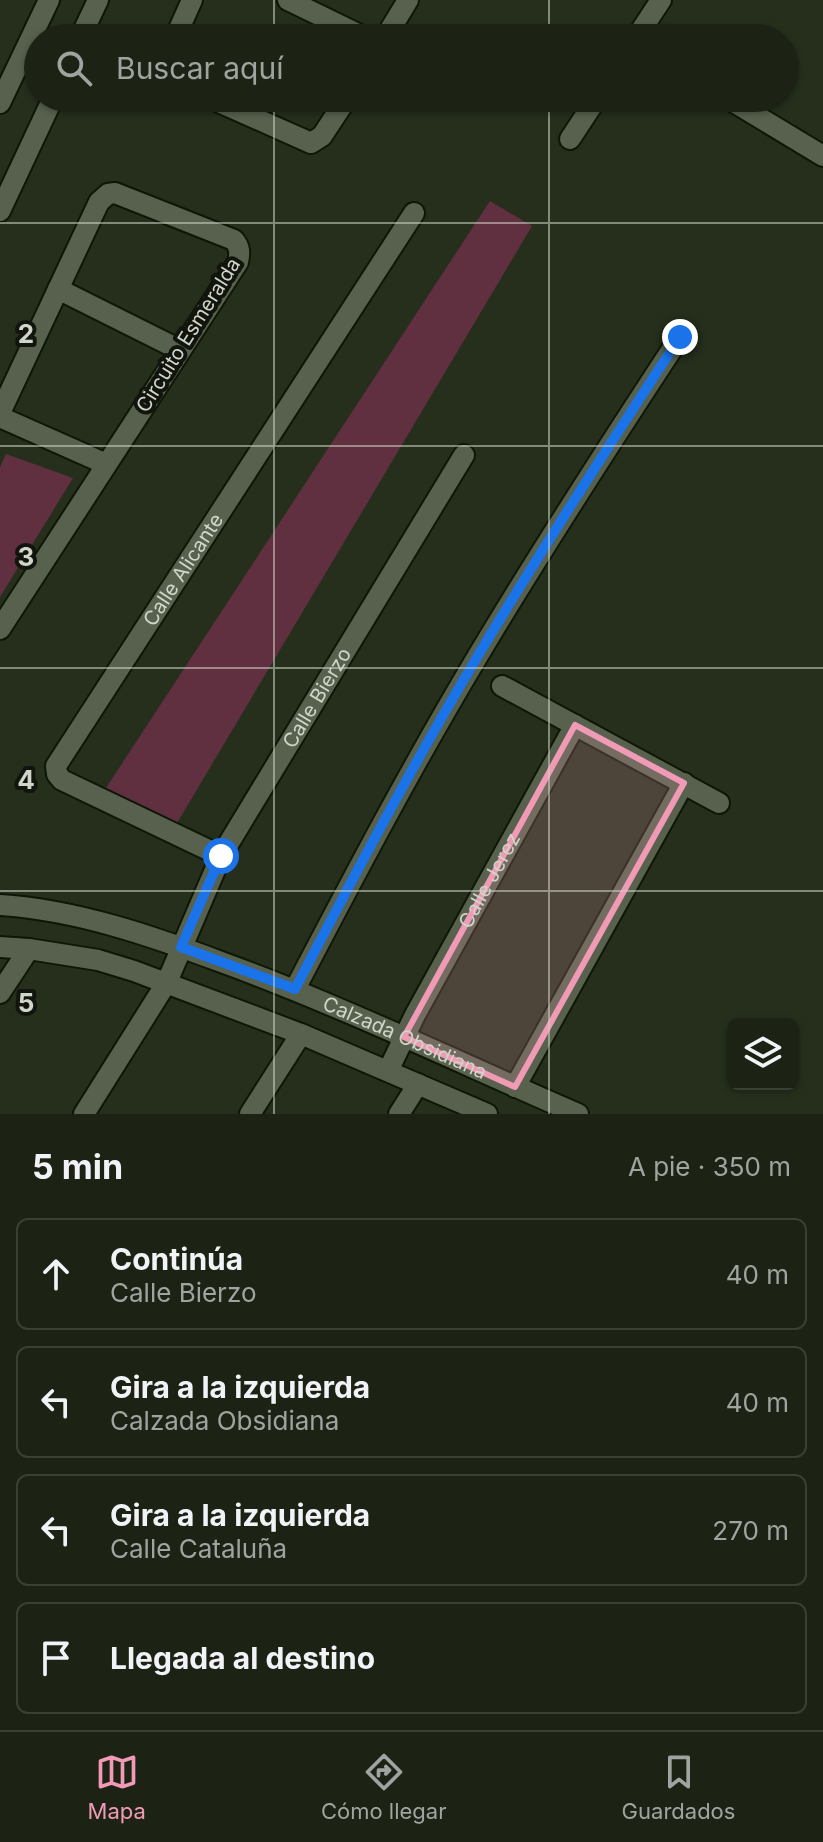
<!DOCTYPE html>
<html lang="es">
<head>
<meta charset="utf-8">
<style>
	:root { --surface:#1c2315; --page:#292f22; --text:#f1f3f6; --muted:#a0a4a0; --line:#3a4034; --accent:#f09ab5 }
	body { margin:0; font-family:Inter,sans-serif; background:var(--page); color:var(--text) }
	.controls { position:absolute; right:24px; bottom:24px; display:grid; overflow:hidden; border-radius:12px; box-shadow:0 2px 6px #0004 }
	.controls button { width:72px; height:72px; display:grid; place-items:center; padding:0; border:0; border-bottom:2px solid var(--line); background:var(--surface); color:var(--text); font:40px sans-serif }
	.stop { position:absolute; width:24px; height:24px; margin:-18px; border:6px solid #1a73e8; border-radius:50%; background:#fff }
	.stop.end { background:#1a73e8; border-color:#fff; box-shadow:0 2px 8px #0008 }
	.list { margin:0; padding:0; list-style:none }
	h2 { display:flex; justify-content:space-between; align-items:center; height:104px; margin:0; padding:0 32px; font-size:34px }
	h2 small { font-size:26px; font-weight:400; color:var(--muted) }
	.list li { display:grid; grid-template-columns:52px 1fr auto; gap:24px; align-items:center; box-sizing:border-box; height:112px; margin:0 16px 16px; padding:0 16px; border:2px solid var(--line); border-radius:12px }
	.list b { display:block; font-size:30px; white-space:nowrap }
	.list p { margin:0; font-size:26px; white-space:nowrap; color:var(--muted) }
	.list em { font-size:26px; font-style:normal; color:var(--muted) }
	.icon { flex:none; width:44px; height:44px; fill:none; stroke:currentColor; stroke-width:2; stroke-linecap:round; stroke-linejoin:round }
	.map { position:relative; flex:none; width:823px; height:1114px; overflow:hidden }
	.search { position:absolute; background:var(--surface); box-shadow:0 2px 6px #0004; left:24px; right:24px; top:24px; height:88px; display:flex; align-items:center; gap:20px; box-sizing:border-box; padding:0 28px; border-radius:44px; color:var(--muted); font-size:30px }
	.sheet { height:616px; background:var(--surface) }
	nav { display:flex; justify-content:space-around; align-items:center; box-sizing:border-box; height:112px; border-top:2px solid var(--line); background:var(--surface); font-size:22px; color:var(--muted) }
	nav a { display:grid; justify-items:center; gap:4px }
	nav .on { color:var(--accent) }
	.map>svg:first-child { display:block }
	.green { fill:#613040 }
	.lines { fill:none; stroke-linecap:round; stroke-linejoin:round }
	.minor-casing { stroke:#0e1706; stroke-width:24 }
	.minor { stroke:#57614d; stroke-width:20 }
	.route { stroke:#1a73e8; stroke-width:10 }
	.marked { fill:#f09ab5; fill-opacity:0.2; stroke:#f09ab5; stroke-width:6; stroke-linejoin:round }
	.grid { fill:none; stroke:#cfd5c9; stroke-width:2; stroke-opacity:0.55 }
	.labels { text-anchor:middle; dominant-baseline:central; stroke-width:8; stroke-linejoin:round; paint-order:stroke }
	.street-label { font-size:20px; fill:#cfd5c9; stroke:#11150d }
	.grid-label { font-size:26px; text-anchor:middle; font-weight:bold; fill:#cfd5c9; stroke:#11150d; stroke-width:8; stroke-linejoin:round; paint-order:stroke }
</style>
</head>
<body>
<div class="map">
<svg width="823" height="1114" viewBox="0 0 823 1114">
	<rect width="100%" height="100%" fill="#252f1c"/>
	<g class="green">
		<polygon points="490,201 532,226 177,823 106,788"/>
		<polygon points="6,454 73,478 0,597 0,467"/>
	</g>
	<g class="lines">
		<defs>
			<g id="minor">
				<polyline points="288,0 366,38"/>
				<polyline points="80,38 98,0"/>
				<polyline points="175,38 192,0"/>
				<polyline points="385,38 408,0"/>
				<polyline points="636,38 661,0"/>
				<polyline points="210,98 311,143 322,136 347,98"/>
				<polyline points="727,98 823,156"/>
				<polyline points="0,103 49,0"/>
				<polyline points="570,139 597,98"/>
				<polyline points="0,211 53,98"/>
				<polyline points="58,289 180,350"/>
				<path d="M0 413 99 202 108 194 115 193 234 240C240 247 240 253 238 262L0 629"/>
				<polyline points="0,417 106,464"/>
				<polyline points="502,686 719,803"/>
				<path id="s1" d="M221 856 62 780 57 774 56 766 414 213"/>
				<path id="s2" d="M0 905C77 910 152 936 224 963 344 1007 460 1063 578 1114"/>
				<polyline points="0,947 29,949 98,960 134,971 301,1034 487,1114"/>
				<path d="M295 989C354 876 413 764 479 654 543 547 611 442 680 337"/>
				<polyline points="0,993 29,949"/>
				<path id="s3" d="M388 1071 415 1015 575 725"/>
				<polyline points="515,1087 684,783"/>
				<path id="s4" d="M84 1114 167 982 221 856 464 455"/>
				<polyline points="250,1114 301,1034"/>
				<polyline points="399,1114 418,1084"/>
			</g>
		</defs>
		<use href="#minor" class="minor-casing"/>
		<use href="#minor" class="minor"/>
	</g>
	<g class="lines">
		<path class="route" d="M221 856 181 947 295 989C354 876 413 764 479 654 543 547 611 442 680 337"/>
	</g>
	<path class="marked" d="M575 725 684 783 515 1087 404 1037Z"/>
	<path class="grid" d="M274 0V38M549 0V38M274 98V1114M549 98V1114M0 223H823M0 446H823M0 668H823M0 891H823"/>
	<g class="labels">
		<g class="street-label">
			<text transform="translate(188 335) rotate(-58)">Circuito Esmeralda</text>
			<text stroke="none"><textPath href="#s1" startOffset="426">Calle Alicante</textPath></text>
			<text stroke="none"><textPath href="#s4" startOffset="478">Calle Bierzo</textPath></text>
			<text stroke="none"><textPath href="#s3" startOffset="216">Calle Jerez</textPath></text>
			<text stroke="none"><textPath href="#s2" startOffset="428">Calzada Obsidiana</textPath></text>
		</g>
	</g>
	<g class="grid-label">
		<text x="26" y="343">2</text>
		<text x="26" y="566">3</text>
		<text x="26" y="789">4</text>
		<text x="26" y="1012">5</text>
	</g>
</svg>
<div class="controls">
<button><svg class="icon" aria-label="layers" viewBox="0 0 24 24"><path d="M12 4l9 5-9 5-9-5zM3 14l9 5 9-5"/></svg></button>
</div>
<div class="stop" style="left:221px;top:856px"></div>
<div class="stop end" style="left:680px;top:337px"></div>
<div class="search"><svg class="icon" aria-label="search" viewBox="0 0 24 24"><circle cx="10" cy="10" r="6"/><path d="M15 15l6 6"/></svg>Buscar aquí</div>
</div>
<section class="sheet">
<h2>5 min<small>A pie · 350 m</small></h2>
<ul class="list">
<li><svg class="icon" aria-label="ahead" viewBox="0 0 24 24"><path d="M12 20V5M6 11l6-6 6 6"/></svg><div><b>Continúa</b><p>Calle Bierzo</p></div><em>40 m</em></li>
<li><svg class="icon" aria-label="left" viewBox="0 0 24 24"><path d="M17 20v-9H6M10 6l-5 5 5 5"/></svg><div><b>Gira a la izquierda</b><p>Calzada Obsidiana</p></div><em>40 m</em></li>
<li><svg class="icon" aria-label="left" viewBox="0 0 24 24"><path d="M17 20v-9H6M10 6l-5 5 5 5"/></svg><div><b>Gira a la izquierda</b><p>Calle Cataluña</p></div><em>270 m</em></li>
<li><svg class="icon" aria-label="arrive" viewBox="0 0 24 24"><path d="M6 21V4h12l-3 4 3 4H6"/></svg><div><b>Llegada al destino</b></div></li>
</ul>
</section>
<nav>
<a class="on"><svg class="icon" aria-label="map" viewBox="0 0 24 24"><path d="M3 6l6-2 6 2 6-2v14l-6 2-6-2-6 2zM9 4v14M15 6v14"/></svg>Mapa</a>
<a><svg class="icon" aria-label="directions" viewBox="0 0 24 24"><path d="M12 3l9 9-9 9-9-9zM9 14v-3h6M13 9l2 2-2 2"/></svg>Cómo llegar</a>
<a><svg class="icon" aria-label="saved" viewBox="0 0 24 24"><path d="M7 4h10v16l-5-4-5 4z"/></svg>Guardados</a>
</nav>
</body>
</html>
